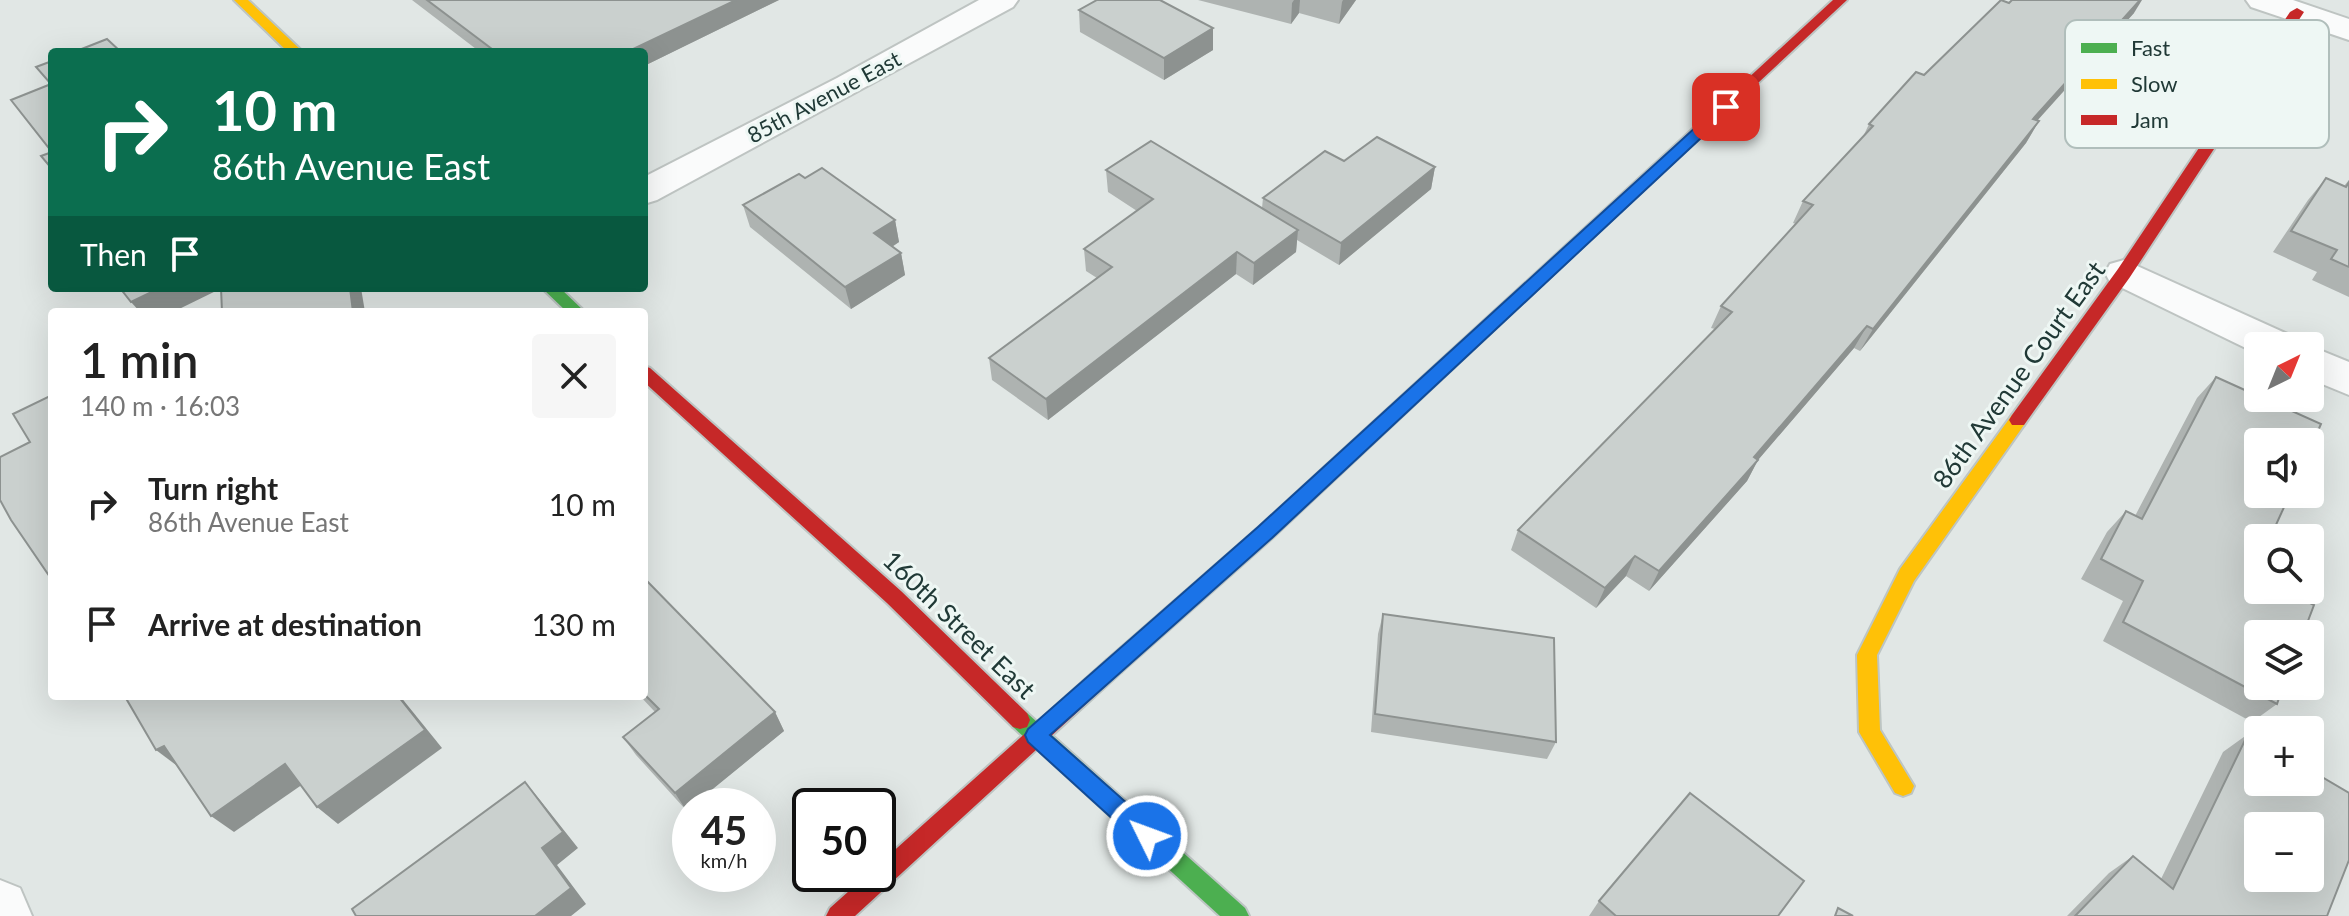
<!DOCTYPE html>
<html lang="en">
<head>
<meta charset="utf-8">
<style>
  :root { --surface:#fff; --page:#f6f6f6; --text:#222; --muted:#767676 }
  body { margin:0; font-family:Lato,sans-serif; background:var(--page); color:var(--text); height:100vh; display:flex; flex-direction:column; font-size:30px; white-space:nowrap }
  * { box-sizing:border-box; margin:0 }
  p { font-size:26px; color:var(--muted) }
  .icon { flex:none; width:44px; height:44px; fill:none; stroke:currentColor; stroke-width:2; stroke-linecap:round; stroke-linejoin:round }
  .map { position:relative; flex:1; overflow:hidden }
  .drawer { position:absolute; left:48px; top:308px; width:600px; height:392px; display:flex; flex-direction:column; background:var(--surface); border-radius:8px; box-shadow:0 8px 32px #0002 }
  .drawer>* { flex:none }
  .hud { position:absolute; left:48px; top:48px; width:600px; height:244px; border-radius:8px; box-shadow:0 8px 32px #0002; background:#0b6e4f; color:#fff; overflow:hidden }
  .needle { width:52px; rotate:43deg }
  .controls { position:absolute; left:2244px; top:332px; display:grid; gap:16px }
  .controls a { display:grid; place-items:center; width:80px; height:80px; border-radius:8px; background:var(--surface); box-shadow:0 8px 32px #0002; font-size:40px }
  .speed { position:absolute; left:672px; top:788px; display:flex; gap:16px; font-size:40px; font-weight:700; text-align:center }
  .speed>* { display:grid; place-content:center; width:104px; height:104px; border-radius:50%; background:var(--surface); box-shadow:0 8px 32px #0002; line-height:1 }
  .speed small { font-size:20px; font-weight:400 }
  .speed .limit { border:4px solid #111; border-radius:12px; background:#fff; color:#111 }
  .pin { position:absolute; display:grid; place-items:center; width:68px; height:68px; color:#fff; margin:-34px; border-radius:16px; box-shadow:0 4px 12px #0006 }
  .me { position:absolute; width:88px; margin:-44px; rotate:312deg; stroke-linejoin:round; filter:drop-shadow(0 0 6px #0008) }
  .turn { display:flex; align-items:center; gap:28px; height:168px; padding:0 32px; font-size:36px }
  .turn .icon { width:104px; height:104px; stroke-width:2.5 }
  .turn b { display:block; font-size:56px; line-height:68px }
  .then { display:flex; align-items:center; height:76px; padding:0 32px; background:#0003; gap:16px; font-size:30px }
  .round { display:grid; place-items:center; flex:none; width:84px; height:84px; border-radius:8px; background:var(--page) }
  .head { display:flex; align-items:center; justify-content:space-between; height:136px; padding:0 32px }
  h1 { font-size:48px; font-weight:600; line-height:60px }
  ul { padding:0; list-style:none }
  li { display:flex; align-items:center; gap:24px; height:120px; padding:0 32px }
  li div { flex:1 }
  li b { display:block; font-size:30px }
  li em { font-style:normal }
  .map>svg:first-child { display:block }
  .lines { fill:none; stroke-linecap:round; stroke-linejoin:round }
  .street-casing { stroke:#bec4c2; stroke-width:4 }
  .fast-casing { stroke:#bdc5c3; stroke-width:4 }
  .slow-casing { stroke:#bdc5c3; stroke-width:4 }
  .jam-casing { stroke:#bdc5c3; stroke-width:4 }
  .street { fill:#fafbfb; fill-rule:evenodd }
  .fast { fill:#4caf50; fill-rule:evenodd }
  .slow { fill:#ffc107; fill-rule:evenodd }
  .jam { fill:#c62828; fill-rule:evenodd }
  .wall { fill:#aeb3b1 }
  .shaded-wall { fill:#8d9290 }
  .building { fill:#cad0ce; stroke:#8d9290; stroke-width:2; fill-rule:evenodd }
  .route { fill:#1a73e8; stroke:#114b97; stroke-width:2 }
  .labels { text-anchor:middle; stroke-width:6; stroke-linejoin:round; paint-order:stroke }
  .far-street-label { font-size:22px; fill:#203936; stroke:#eef7f4 }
  .street-label { font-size:26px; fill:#203936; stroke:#eef7f4 }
  .key { fill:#eef7f4; stroke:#b0bebb; stroke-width:2 }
  .key-label { font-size:22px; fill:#203936 }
</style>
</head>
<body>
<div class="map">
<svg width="2349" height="916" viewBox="0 0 2349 916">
  <rect width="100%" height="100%" fill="#e1e7e5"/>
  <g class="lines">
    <defs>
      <g id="street">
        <path d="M979 0H1018L1013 7 657 200 644 204V177L837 78Z"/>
        <path d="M2246 0H2293L2349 19V40L2251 7Z"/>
        <path d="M2124 260 2292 336 2298 346H2258V354L2110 282 2105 273 2110 264Z"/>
        <path d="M2310 346 2349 362V395L2310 379Z"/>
        <path d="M0 880 20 888 32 916H0Z"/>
      </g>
      <g id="fast">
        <path d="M1624 195 1632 200 1629 203 1272 538 1121 672 1114 675 1107 672 1104 666 1107 660 1258 528 1619 197Z"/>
        <path d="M542 288H560L585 312H567Z"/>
        <path d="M1020 711 1027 713 1245 908 1249 916H1220L1013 727 1010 720 1013 713Z"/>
      </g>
      <g id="slow">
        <path d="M234 0H248L303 52H288Z"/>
        <path d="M2018 413 2024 415 2027 420 2024 425 1914 581 1877 655 1880 730 1914 786 1911 793 1903 796 1895 793 1859 732 1857 655 1900 569 2012 415Z"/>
      </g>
      <g id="jam">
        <path d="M1833 0H1847L1629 203H1619V197Z"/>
        <path d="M2297 8 2304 12 2130 277 2024 425H2012L2009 420 2012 415 2118 269 2290 12Z"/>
        <path d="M644 366 650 368 901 591 1027 713 1030 720 1027 727 1020 729 1013 727 887 603 644 382Z"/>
        <path d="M1114 657 1121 660 1124 666 1121 672 855 916H826L830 908 868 874H878V865L1107 660Z"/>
      </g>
    </defs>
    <!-- street casing -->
    <use href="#street" class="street-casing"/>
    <!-- fast casing -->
    <use href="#fast" class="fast-casing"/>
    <!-- slow casing -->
    <use href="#slow" class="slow-casing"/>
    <!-- jam casing -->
    <use href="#jam" class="jam-casing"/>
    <!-- street -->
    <use href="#street" class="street"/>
    <!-- fast -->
    <use href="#fast" class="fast"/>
    <!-- slow -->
    <use href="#slow" class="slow"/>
    <!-- jam -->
    <use href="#jam" class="jam"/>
  </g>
  <!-- wall -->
  <g class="wall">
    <path d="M412 0H779L644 66V52H480Z"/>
    <path d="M1198 0H1356L1339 24 1299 13 1291 24Z"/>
    <path d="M2009 3 2134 13 2037 120 2039 121 2026 143 1860 351 1854 348 1758 460 1747 481 1649 591 1626 576 1596 608 1511 550 1518 530 1715 329 1711 328 1721 306 1796 224 1793 223 1803 201 1862 139 1869 124 1924 75Z"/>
    <path d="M1079 10 1213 50 1164 80 1080 32Z"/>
    <path d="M1344 161 1435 167 1431 189 1339 265 1297 240 1296 252 1253 285 1236 274 1048 420 992 380 989 358 1097 278 1086 271 1084 249 1137 211 1108 192 1106 170 1262 208 1263 198Z"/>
    <path d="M805 178 895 220 899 242 892 247 901 253 905 275 851 309 750 227 743 205Z"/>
    <path d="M2326 178 2344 186 2349 180V297L2312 280 2317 272 2273 252 2308 200Z"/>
    <path d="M2216 377 2277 704 2252 722 2103 641 2123 601 2081 579 2107 532 2126 511 2135 516 2197 398Z"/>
    <path d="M644 578 775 712 784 731 686 810 636 755 623 737 655 712 640 696H644Z"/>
    <path d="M1383 614 1556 742 1547 759 1371 732 1378 634Z"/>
    <path d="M2248 734 2327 916H2067L2109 873 2133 856 2161 879 2223 752Z"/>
    <path d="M1599 901 1778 916H1589Z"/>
  </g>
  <!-- shaded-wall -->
  <g class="shaded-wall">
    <path d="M736 0H779L644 66V52H627Z"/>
    <path d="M1294 0H1300L1299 13 1291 24 1292 3Z"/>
    <path d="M1343 0H1356L1339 24 1342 2Z"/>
    <path d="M2140 0H2142L2134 13 2019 141 2033 119Z"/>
    <path d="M1213 28V50L1164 80V58Z"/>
    <path d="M2039 121 2026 143 1860 351 1873 329Z"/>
    <path d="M1435 167 1431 189 1339 265 1341 243Z"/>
    <path d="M895 220 899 242 879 255 874 233Z"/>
    <path d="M1298 230 1296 252 1253 285 1254 263Z"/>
    <path d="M1237 252 1236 274 1048 420 1046 399Z"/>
    <path d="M901 253 905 275 851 309 845 287Z"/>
    <path d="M160 288H222L173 312H140L131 302Z"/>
    <path d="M350 288H361L365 312H353Z"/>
    <path d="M1867 326 1854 348 1752 467 1758 460 1747 481 1649 591 1659 571 1754 457Z"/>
    <path d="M1635 556 1626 576 1596 608 1605 588Z"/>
    <path d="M398 696H400L442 748 338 824 317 807Z"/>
    <path d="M775 712 784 731 692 806H690L686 810 675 793Z"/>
    <path d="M164 746 180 768 156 750Z"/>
    <path d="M285 764 306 782 234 832 211 816Z"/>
    <path d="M525 782 540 800 578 848 557 865 586 904 571 916H535L542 848Z"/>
  </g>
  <!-- building -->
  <g class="building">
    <path d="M427 0H736L627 52H496Z"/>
    <path d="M1097 0H1160L1213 28 1164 58 1079 10Z"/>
    <path d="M2001 0 2009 3 2012 0H2140L2033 119 2039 121 1873 329 1867 326 1754 457 1758 460 1659 571 1635 556 1605 588 1518 530 1732 312 1721 306 1813 205 1803 201 1873 126 1869 124 1916 72 1924 75Z"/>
    <path d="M107 39 121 52H74Z"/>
    <path d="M52 61V152L11 100 51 84 36 67Z"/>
    <path d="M1377 137 1435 167 1341 243 1263 198 1325 151 1344 161Z"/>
    <path d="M1151 141 1298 230 1254 263 1237 252 1046 399 989 358 1112 267 1084 249 1153 199 1106 170Z"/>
    <path d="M52 152V169L41 156Z"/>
    <path d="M822 168 895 220 874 233 901 253 845 287 743 205 799 174 805 178Z"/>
    <path d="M2326 178 2346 187 2349 182V267L2331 259 2337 250 2291 231Z"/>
    <path d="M120 288H160L131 302Z"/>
    <path d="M221 288H350L353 312H222Z"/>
    <path d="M2216 377 2258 396V398H2263L2321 424 2310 449V442H2258V494H2290L2270 538H2258V566L2254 575 2258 577V590H2284L2314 605 2303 634H2258V686H2283L2277 704 2123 622 2143 581 2101 559 2126 511 2142 519Z"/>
    <path d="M52 395V580L11 520 0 500V457L30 442 13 414Z"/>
    <path d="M644 578 775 712 675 793 623 737 659 709 644 694Z"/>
    <path d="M1383 614 1554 638 1556 742 1375 714Z"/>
    <path d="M134 696H398L425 730 317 807 285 764 211 816 164 746 156 750 127 700Z"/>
    <path d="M2248 734 2258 740V782H2310V770L2349 793V860L2327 916H2075L2133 856 2173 889ZM2258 826H2310V878H2258Z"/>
    <path d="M525 782 563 832 542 848 571 888 535 916H356L352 909Z"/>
    <path d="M1690 793 1804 881 1778 916H1616L1599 901Z"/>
    <path d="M1838 908 1853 916H1835Z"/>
  </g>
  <!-- route -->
  <path class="route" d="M1726 102 1733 107 1731 110 1272 538 1050 735 1155 828 1159 836 1155 843 1147 847 1139 843 1028 742 1025 735 1028 729 1258 527 1721 104Z"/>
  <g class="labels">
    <!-- far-street labels -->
    <g class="far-street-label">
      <text transform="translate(824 97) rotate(-28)" y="8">85th Avenue East</text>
    </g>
    <!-- street labels -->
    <g class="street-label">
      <text transform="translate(2019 375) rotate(-54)" y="9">86th Avenue Court East</text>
      <text transform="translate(959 625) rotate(44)" y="9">160th Street East</text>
    </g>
  </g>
  <!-- legend -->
  <rect x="2065" y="20" width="264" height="128" rx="12" class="key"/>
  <rect x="2081" y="43" width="36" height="10" fill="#4caf50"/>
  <rect x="2081" y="79" width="36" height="10" fill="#ffc107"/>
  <rect x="2081" y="115" width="36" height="10" fill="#c62828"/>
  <g class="key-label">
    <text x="2131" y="56">Fast</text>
    <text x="2131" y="92">Slow</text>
    <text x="2131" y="128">Jam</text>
  </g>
</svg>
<div class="controls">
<a><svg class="needle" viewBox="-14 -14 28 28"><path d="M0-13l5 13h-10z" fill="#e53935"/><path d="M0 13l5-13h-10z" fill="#767676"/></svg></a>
<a><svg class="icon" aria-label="sound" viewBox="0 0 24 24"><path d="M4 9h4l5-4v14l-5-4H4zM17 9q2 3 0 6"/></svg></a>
<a><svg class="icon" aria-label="search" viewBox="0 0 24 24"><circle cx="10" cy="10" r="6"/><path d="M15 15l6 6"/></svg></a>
<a><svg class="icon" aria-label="layers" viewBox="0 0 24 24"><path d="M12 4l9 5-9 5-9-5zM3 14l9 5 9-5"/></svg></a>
<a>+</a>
<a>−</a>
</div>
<div class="speed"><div>45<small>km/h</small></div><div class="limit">50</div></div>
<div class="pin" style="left:1726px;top:107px;background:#d93025"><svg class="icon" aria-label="arrive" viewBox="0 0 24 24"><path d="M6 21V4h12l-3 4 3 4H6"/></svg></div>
<svg class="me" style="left:1147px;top:836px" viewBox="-20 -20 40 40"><circle r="17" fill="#1a73e8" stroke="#fff" stroke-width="3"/><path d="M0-11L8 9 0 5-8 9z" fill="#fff"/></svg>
<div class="hud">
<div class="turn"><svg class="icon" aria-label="right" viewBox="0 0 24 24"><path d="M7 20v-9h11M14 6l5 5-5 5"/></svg><div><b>10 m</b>86th Avenue East</div></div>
<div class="then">Then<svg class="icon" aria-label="arrive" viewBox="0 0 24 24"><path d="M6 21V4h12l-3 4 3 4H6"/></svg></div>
</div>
<section class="drawer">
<div class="head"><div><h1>1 min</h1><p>140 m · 16:03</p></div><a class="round"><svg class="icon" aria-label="close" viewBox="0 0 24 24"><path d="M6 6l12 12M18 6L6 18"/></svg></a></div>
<ul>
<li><svg class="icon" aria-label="right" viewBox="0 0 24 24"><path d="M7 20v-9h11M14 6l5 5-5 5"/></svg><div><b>Turn right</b><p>86th Avenue East</p></div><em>10 m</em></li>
<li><svg class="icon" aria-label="arrive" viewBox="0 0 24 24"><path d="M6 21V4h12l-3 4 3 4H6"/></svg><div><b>Arrive at destination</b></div><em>130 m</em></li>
</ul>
</section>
</div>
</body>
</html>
